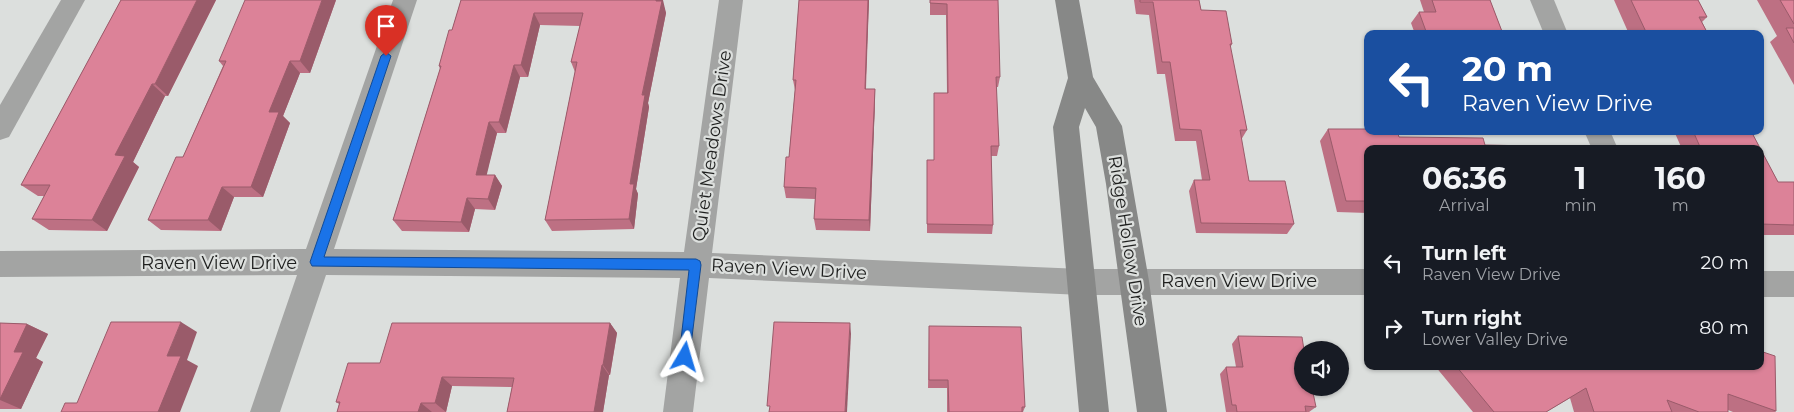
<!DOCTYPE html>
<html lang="en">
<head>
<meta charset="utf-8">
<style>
  :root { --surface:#171b24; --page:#242831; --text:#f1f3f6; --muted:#9ea1a6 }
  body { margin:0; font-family:Montserrat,sans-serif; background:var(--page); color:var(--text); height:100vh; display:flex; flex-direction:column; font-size:19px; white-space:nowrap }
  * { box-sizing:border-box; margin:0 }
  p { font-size:16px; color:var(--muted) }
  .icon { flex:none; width:28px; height:28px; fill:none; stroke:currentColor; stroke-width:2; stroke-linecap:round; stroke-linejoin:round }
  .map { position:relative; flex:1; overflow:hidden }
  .panel { position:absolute; left:1364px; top:145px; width:400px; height:225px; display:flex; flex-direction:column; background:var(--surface); border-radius:10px; box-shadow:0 1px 4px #0004 }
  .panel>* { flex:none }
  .guide { position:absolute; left:1364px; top:30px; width:400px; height:105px; border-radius:10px; box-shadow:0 1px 4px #0004; background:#1a4fa0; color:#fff; overflow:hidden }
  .buttons { position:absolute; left:1294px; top:341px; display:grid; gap:10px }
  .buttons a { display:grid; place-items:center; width:55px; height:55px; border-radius:50%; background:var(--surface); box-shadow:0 1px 4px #0004; font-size:25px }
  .pin { position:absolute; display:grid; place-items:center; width:42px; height:42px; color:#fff; margin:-51px -21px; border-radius:50% 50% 50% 0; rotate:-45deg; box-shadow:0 0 5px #0007 }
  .pin .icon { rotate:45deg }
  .me { position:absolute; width:55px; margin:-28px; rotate:7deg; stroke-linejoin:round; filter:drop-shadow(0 0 4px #0008) }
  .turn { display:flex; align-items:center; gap:18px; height:105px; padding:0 15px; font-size:22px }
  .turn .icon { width:65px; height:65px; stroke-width:2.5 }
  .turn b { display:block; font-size:35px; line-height:42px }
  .eta { display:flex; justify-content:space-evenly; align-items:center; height:85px; text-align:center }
  .eta b { font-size:30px; font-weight:700; line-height:35px }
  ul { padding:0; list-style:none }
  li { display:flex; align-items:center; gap:15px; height:65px; padding:0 15px }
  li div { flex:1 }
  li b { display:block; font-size:19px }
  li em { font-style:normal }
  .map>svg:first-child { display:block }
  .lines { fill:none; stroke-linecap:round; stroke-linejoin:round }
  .street { fill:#a3a4a3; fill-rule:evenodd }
  .secondary { fill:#878887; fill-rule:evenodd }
  .wall { fill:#bd7083 }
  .shaded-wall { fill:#9a5b6a }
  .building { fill:#dc8298; stroke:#9a5b6a }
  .route { fill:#1a73e8; stroke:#114b97 }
  .labels { text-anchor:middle; stroke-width:4.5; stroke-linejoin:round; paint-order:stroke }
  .street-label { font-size:18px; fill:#1e1f1e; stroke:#dcdfdd }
</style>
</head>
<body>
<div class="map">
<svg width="1794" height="412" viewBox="0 0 1794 412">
  <rect width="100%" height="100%" fill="#dcdfdd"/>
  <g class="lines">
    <!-- street -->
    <g class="street">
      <path d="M61 0H85L9 137 0 140V105Z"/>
      <path d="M393 0H417L334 249 684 252 719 0H743L712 253 1082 269H1368V295H1082L709 278 693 412H663L680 278 326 275 280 412H250L297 275 0 277V251L306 249Z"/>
      <path d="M1530 0H1554L1568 34H1544Z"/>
      <path d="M1584 131H1610L1618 149H1592Z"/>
      <rect x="1760" y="271" width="34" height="26"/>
    </g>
    <!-- secondary -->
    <path class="secondary" d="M1055 0H1079L1093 77 1122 126 1149 281 1167 412H1137L1106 184 1096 127 1085 108 1079 127 1109 412H1079L1053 127 1068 78Z"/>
  </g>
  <!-- wall -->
  <g class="wall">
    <path d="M121 0H216L168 96H165L133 162 139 167 107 231 49 230 32 219 44 196H38L21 185Z"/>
    <path d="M336 0 310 73H300L283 116 290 123 263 197H234L221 231 161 230 148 220 183 157 223 66 219 61Z"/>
    <path d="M461 0 662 1 666 13 648 103 649 107 636 189 638 194 634 229 552 231 545 220 575 72 571 62 580 26 540 25 528 77H520L506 133H497L486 175H495L502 186 495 210 475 209 469 232 402 231 393 220 440 69 439 66 452 30Z"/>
    <path d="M799 0H869L866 89H875V101L870 231 816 230 814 219 815 199 786 198 784 187 789 157 795 90 793 80Z"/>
    <path d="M930 0H998L1000 77 998 87H996L999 146 997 156H991L993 225 992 234 927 233V160H934V93H947L946 15H930Z"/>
    <path d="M1134 0H1199L1201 10 1232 44 1230 48 1247 130 1241 140 1249 181 1294 224 1287 234 1196 233 1189 191 1194 180H1202L1196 141H1175L1165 74H1157L1149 15 1136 14Z"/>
    <path d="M1420 0H1490L1503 34H1415L1411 23 1419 12H1424Z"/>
    <path d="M1614 0H1698L1707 17 1702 22 1708 34H1629Z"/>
    <path d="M1757 0H1794V85L1770 42 1777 36Z"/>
    <path d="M1328 129 1399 137 1485 145 1368 149V213L1337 212 1320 141Z"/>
    <path d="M1674 131H1751L1778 182H1794V235H1760V149H1682Z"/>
    <path d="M0 323 27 324 48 334 36 358 43 362 21 409H0Z"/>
    <path d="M610 323 617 333 610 375H609L603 412H507L512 387 452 386 446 412H337L339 404 336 402Z"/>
    <path d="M929 326 1025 407 1023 412H947V388H928Z"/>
    <path d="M1238 336 1316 407 1309 412H1226L1220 374 1226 367H1236L1232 344Z"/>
    <path d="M1435 366H1760L1776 411 1775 412H1733L1728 410V412H1574L1570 398 1546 412H1473Z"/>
  </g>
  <!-- shaded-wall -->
  <g class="shaded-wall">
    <path d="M197 0H216L168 96 155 84Z"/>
    <path d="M322 0H336L310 73 300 61Z"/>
    <path d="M656 0H663L666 13 648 103 649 107 636 189 638 194 634 229 629 219 630 184Z"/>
    <path d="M868 0H869L865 101V89Z"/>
    <path d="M534 13 540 25 528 77 521 65Z"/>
    <path d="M290 61 300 73 283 116 290 123 263 197 251 187 269 112Z"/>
    <path d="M514 65 520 77 506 133 499 122Z"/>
    <path d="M152 84 165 96 133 162 139 167 107 231 92 220 115 155Z"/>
    <path d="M875 89V101L870 231 869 220Z"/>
    <path d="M489 122 497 133 484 186 476 175Z"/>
    <path d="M495 175 502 186 495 210 488 199Z"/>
    <path d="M222 187 234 197 221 231 208 220Z"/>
    <path d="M467 198 475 209 469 232 461 222Z"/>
    <path d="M181 322 197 332 187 360 198 366 180 412H158L167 356Z"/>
    <path d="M610 323 617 333 610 375 603 365Z"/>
    <path d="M850 323 851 334 847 412H845Z"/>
    <path d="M27 324 48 334 36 358 43 362 21 409 0 400V399L14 352Z"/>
    <path d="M602 365 609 375 603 412H594Z"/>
    <path d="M442 377 452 386 446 412 435 403Z"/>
    <path d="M421 403 432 412H418Z"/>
  </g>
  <!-- building -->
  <g class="building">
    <path d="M121 0H197L155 84H152L115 155 125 156 92 220 32 219 50 185H21Z"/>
    <path d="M245 0H322L300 61H290L269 112H279L251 187H222L208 220H148L176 157H183L226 61H219Z"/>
    <path d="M461 0H656V1H662L642 95H645L630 184H634L629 219 545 220 577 62H571L583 13H534L521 65H514L499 122H489L476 175H495L488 199 467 198 461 222 393 220 441 66H439L449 30H452Z"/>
    <path d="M799 0H868L865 89H875L869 220 814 219 816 188 784 187 786 157H789L796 80H793Z"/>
    <path d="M930 0H998L1000 77H996L999 146H991L993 225 927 224V160H934V93H948L947 4 930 3Z"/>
    <path d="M1140 0H1199L1201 10 1226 11 1232 44H1230L1247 130H1240L1249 181H1285L1294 224 1201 223 1194 180H1210L1201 130 1180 129 1170 62H1162L1153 2H1140Z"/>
    <path d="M1432 0H1490L1503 34H1427L1419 12H1436Z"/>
    <path d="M1631 0H1698L1707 17H1699L1708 34H1647Z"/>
    <path d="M1780 0H1794V24Z"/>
    <path d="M1786 28H1794V43Z"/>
    <path d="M1328 129H1368V131H1397L1399 137 1483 138 1485 145 1577 147 1578 149H1368V201H1346Z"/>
    <path d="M1693 131H1751L1778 182H1794V225L1760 224V149H1701Z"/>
    <path d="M111 322H181L167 356H181L158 412H61L65 403H77Z"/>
    <path d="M774 322 850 323 845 412H769L770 406H767Z"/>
    <path d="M0 323 27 324 14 352H23L0 399Z"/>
    <path d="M392 323H610L603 365H602L594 412H507L514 378 442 377 435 403H421L418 412H337L340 402H336L348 363H380Z"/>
    <path d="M929 326 1021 327 1025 407H1022V412H949L948 380H929Z"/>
    <path d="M1238 336 1302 337 1304 350H1302V388H1312L1316 407 1305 406 1306 412H1237L1236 405H1232L1226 367H1243Z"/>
    <path d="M1760 351 1775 356 1776 411 1728 394V412H1699L1667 400 1672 412H1594L1586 388 1546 412H1494L1456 366H1760Z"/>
  </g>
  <!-- route -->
  <path class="route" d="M386 52 391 56 324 257 696 259 700 261 701 265 689 361 685 363 680 361 679 357 689 270 312 266 310 262 381 56Z"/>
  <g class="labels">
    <!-- street labels -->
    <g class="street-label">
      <text transform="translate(712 146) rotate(-82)" y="6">Quiet Meadows Drive</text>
      <text transform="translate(1128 241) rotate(81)" y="6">Ridge Hollow Drive</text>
      <text x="219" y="269">Raven View Drive</text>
      <text transform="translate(789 269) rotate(3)" y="6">Raven View Drive</text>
      <text x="1239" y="287">Raven View Drive</text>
    </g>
  </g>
</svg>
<div class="buttons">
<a><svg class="icon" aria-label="sound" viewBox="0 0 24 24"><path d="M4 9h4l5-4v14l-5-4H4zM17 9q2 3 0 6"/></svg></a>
</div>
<div class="pin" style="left:386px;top:56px;background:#d93025"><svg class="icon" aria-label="arrive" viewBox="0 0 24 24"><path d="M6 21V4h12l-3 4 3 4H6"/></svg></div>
<svg class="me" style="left:685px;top:357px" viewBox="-20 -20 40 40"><path d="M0-17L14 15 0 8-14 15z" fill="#1a73e8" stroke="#fff" stroke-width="4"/></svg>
<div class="guide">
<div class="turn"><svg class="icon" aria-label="left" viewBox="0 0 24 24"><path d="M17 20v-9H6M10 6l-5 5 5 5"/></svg><div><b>20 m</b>Raven View Drive</div></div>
</div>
<section class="panel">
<div class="eta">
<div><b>06:36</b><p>Arrival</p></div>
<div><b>1</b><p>min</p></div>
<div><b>160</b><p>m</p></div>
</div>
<ul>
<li><svg class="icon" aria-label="left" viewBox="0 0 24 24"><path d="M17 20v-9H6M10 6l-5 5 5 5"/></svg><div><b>Turn left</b><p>Raven View Drive</p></div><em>20 m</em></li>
<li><svg class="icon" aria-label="right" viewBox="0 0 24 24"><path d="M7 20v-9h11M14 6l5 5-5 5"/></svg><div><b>Turn right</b><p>Lower Valley Drive</p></div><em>80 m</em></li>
</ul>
</section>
</div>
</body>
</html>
